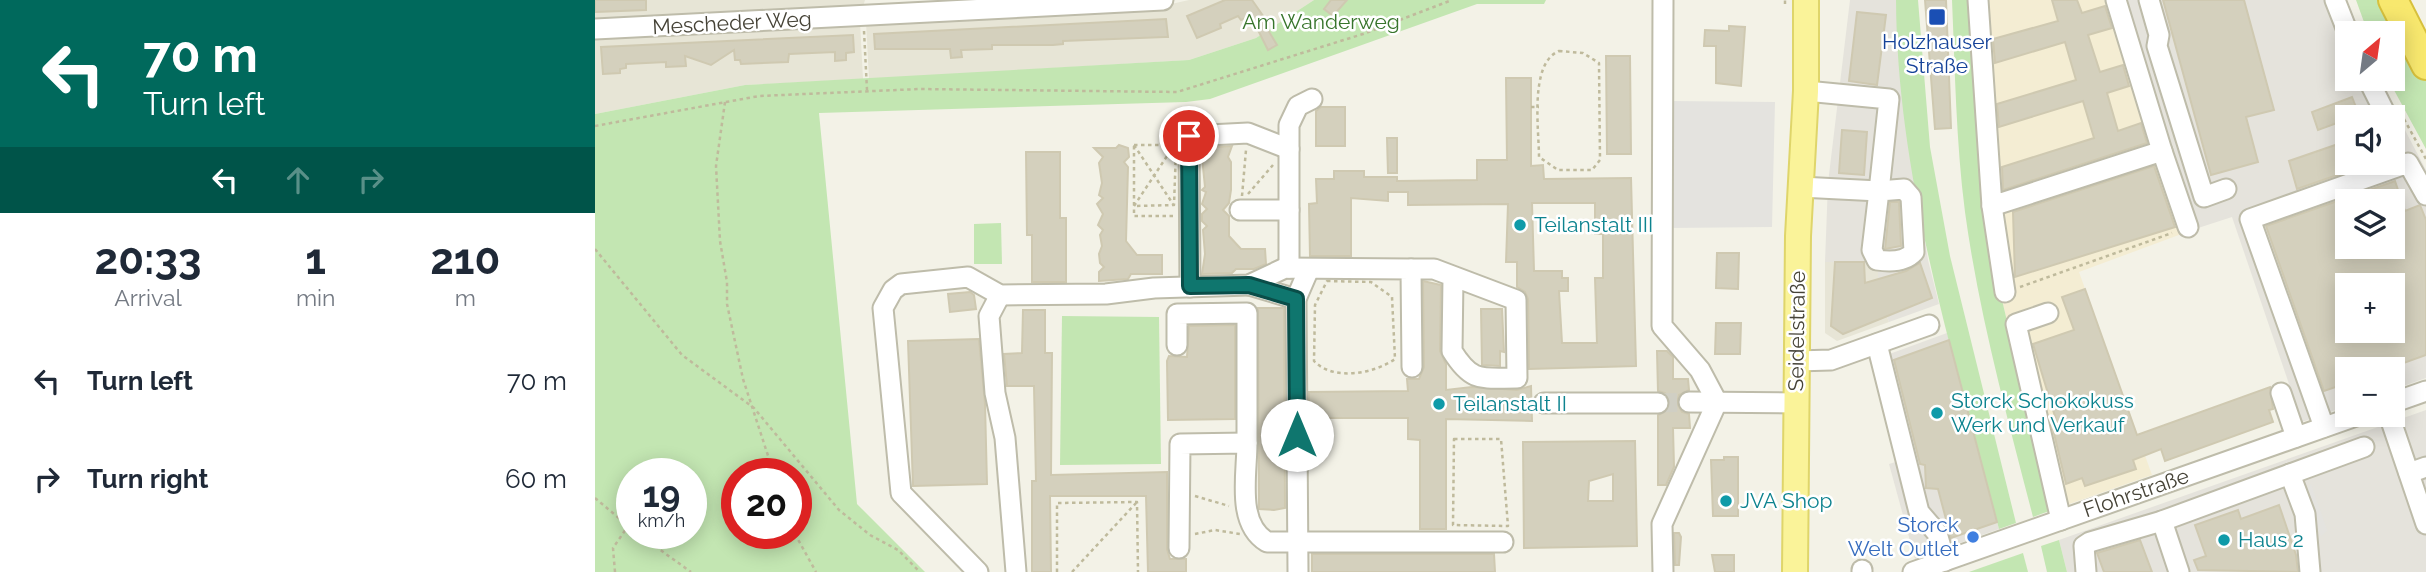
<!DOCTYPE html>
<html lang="en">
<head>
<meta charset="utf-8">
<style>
  :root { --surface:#fff; --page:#f6f6f7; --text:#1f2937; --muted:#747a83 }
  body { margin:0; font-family:Raleway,sans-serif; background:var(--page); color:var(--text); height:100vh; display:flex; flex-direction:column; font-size:26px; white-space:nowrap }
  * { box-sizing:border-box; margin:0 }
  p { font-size:23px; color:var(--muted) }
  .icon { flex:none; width:38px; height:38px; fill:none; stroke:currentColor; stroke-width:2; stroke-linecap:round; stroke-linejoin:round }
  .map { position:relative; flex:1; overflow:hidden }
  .sheet { display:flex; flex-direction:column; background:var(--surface); width:595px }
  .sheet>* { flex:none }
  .guide { background:#00695c; color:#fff; overflow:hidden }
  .needle { width:46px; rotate:29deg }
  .controls { position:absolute; left:1740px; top:21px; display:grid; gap:14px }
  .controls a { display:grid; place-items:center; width:70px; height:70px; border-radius:0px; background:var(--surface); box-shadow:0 4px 18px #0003; font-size:35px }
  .speed { position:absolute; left:21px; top:458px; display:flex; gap:14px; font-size:35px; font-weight:700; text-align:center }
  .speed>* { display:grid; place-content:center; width:91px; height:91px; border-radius:50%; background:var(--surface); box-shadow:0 4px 18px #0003; line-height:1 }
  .speed small { font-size:18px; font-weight:400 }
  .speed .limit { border:10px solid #d22; background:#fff; color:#111 }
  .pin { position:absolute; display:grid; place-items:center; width:60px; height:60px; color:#fff; margin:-30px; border:4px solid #fff; border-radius:50%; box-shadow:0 2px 7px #0007 }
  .me { position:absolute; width:77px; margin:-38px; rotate:0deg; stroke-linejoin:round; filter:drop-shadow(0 0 5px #0008) }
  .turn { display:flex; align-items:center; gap:24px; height:147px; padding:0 28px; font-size:32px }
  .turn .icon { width:91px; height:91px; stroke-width:2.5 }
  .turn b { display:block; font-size:49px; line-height:60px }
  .lanes { display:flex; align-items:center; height:66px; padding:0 28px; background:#0003; justify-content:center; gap:35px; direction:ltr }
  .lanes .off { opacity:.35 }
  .eta { display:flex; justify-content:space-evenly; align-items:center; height:119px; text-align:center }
  .eta b { font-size:42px; font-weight:700; line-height:49px }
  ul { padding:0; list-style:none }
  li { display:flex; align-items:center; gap:21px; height:98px; padding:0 28px }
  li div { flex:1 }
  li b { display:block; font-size:26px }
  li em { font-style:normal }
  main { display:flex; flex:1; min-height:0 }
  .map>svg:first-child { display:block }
  .residential { fill:#e7e5d6 }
  .commercial { fill:#f4edd3 }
  .industrial { fill:#e5e3dc; fill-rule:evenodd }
  .green { fill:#c3e6b2; fill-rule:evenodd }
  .parking { fill:#e4e3df }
  .building { fill:#d4d0bd; stroke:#cfc9b1; stroke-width:2; fill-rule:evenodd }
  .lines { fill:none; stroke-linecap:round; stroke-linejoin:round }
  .minor-tunnel { stroke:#d0cfc4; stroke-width:19; stroke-dasharray:19 10; stroke-linecap:butt }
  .minor-casing { stroke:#bebcaa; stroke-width:23 }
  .major-casing { stroke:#dfd56a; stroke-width:28 }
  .highway-casing { stroke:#d7c03d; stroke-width:32 }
  .path { stroke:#bfba9c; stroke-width:2.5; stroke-dasharray:3.5 3.5; stroke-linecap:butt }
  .minor { stroke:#fff; stroke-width:19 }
  .major { stroke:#faf399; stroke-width:24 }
  .highway { stroke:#f8e86e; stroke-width:28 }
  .route-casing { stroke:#0a4d48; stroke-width:18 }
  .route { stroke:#0f766e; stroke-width:12 }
  .transit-dot { fill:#1a4fb4; stroke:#fff; stroke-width:2.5 }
  .culture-dot { fill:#0f9aa8; stroke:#fff; stroke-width:2.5 }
  .shop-dot { fill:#3f7fe0; stroke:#fff; stroke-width:2.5 }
  .labels { text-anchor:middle; stroke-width:5; stroke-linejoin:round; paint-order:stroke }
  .park-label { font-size:21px; fill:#38752c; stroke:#fff }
  .street-label { font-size:21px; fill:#464337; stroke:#fff }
  .transit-label { font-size:21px; fill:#164399; stroke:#fff }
  .culture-label { font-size:21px; fill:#0d838f; stroke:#fff; text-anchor:start }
  .shop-label { font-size:21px; fill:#366cbe; stroke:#fff; text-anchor:end }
</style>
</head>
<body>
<main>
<section class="sheet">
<div class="guide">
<div class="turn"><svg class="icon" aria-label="left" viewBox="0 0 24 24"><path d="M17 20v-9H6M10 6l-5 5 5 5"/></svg><div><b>70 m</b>Turn left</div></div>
<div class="lanes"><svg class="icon" aria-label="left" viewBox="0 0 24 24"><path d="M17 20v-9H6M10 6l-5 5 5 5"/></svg><svg class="icon off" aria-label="ahead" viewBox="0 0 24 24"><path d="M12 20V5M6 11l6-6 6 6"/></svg><svg class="icon off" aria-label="right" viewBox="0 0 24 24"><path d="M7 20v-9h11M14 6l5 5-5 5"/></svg></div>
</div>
<div class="eta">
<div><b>20:33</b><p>Arrival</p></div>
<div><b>1</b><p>min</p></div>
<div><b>210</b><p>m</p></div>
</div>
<ul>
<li><svg class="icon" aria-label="left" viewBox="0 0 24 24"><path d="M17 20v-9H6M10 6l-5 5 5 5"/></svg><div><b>Turn left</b></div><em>70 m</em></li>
<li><svg class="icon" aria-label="right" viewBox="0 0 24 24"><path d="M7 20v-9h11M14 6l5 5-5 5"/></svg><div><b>Turn right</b></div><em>60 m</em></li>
</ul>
</section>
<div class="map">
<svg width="1831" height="572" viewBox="0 0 1831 572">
  <rect width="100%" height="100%" fill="#f3f2e7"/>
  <!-- residential -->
  <g class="residential">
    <path d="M0 0H270L267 10 0 24Z"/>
    <path d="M594 0H719L661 38 594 60 274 79 271 22 406 15 407 19 455 16V12L572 5Z"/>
    <path d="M265 22 268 79 150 85 0 114V36Z"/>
    <path d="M1230 262H1283V291L1294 322 1242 341 1230 333Z"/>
  </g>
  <!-- commercial -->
  <path class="commercial" d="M1377 0H1527L1600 229 1484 272 1557 475 1457 510 1407 300Z"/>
  <!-- industrial -->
  <g class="industrial">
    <path d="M1255 0H1301L1312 128 1333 260 1344 304 1294 322 1283 291V263L1230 262 1233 183Z"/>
    <path d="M1527 0H1748L1752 79H1783L1831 170V378L1797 390V369H1752V406L1707 422 1637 217 1600 229ZM1752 117H1797V163H1752ZM1752 201H1797V247H1752ZM1752 285H1797V331H1752Z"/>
    <path d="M1352 333 1404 529 1320 559 1294 464 1304 461 1278 360Z"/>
    <path d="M1831 410V572H1472L1464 540Z"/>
  </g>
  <!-- green -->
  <g class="green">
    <path d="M719 0H951L949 4H882L615 99 591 102 224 113 262 504 330 572H0V114L150 85 594 60 661 38ZM37 474H96V534H37ZM142 474H201V534H142Z"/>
    <path d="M1301 0H1323L1335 147 1355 256 1421 523 1404 529C1359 357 1302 180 1301 0Z"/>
    <path d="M1357 0H1377L1407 300 1457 510 1438 517C1412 416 1384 315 1370 212 1361 141 1360 71 1357 0Z"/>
    <path d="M1761 0H1790L1831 80V149L1793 79H1797V33H1773Z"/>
    <path d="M406 223 407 264H379V224Z"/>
    <path d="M467 316 564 317 566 464 465 465Z"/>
    <path d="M1464 540 1472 572H1452L1446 546Z"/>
    <path d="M1428 553 1433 572H1374Z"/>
  </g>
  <!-- parking -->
  <g class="parking">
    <path d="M1075 101 1180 102 1177 227 1074 228Z"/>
    <path d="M1716 484 1732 530 1726 537 1710 491Z"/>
  </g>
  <!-- building -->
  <g class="building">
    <path d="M0 0H51V10L0 12Z"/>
    <path d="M630 0H657L673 23 670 25 682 45 673 50 656 16 646 20 643 16 625 24 626 28 602 38 592 16Z"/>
    <path d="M736 0H752L738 16 729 9Z"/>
    <path d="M1330 0H1351L1356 128 1340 129Z"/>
    <path d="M1457 0H1482L1487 13 1510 6 1517 28 1493 35 1505 72 1528 65 1534 86 1512 93 1523 131 1546 123 1552 143 1408 190 1407 167 1499 138 1488 101 1404 127 1402 104 1481 80 1470 42 1400 63 1398 39 1463 21Z"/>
    <path d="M1568 0H1649L1679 110 1651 117 1663 162 1616 175Z"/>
    <path d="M1262 12 1291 15 1282 85 1254 81Z"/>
    <path d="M571 19 573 37H570L468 41V44L458 45H397V49L366 50 367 57 356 58 355 49H280L279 34Z"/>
    <path d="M1134 26 1150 27 1146 86 1121 83V46H1109L1110 30 1134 31Z"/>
    <path d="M258 35 259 52 251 53V60L240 61V52L194 54 193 62 146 64 145 60H140L139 50 116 65 90 56 91 66 71 67V62L31 64V68L25 69V73L8 74 6 47Z"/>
    <path d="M1011 56H1035L1036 154H1012Z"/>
    <path d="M911 78H936V166L948 165 949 179 1036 178 1041 366 934 369 933 299 930 292 922 287V262H911L913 204 813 205V192H793V201L756 198V256H715L714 204 722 203 721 179H739V171H769V177H802V181L882 180V160H912ZM937 203H1000V234H1008V278H1000L1002 343H967L964 291H973V278H967V271H939Z"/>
    <path d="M1757 97 1764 115 1723 130 1717 112Z"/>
    <path d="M726 107H750V146H721V111Z"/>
    <path d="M1247 130 1272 132 1269 175 1244 173Z"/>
    <path d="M792 138H802V173H793Z"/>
    <path d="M1752 141V163H1777L1702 189 1694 161Z"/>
    <path d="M524 145 533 148 534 157 529 162 533 167 531 241 542 255H567V274H536L533 279 504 281V272L509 267 505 263 504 254 507 246 505 235 508 230 503 225 508 214 502 204 508 198 504 195 507 183 504 163 508 157 499 148H521Z"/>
    <path d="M637 146 633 157 636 162V190L634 203 628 210 634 216V236L646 249H670L671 264 659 269H641L637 273 607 274 610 254 608 230 612 226 607 221V214L612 209 607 204 611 192 607 190 610 187 607 157 612 151 607 148Z"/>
    <path d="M431 152H465V218H471V282H437V235H432Z"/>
    <path d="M1559 166 1580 227 1420 277 1418 212Z"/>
    <path d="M1800 181 1810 211 1825 205 1831 220V355L1792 369H1752V383L1729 391 1671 226ZM1752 201H1797V247H1752ZM1752 285H1797V331H1752Z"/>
    <path d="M1295 202H1304L1306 246 1290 249Z"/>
    <path d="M1122 253H1144L1143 289 1121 288Z"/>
    <path d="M1240 262H1269L1270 283 1311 271 1325 263 1337 298 1248 334 1236 326Z"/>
    <path d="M828 281 846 285 845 351 851 364V390L877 387 922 390 936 386 937 421 851 419V529H825V440L813 439V418H714V392L813 391 812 379H824L829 367Z"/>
    <path d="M1490 289 1542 435 1675 387 1678 409 1674 410 1678 422 1570 461 1566 449 1538 460 1541 469 1490 486 1487 478 1471 484 1457 425 1462 423 1438 344 1479 330 1467 297Z"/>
    <path d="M375 292 379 295 381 309 355 312 353 294Z"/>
    <path d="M663 308H689L690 508 679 510 664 509Z"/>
    <path d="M886 309H907L909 352 905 351V366L887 365Z"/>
    <path d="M428 310H450V353H457L456 475 572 472V549L575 559H591V572H553L551 496H455L456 572H437V481H441L439 386H412L409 354 427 353Z"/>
    <path d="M1121 323H1146L1145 354H1120Z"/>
    <path d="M640 325V419L573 420 572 361 574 356 592 357 594 326Z"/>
    <path d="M384 339 390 404 392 484 318 486 313 341Z"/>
    <path d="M1354 340 1402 522 1356 538 1343 489 1331 488 1330 465 1325 464 1299 360Z"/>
    <path d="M1062 351H1072L1078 357V379H1093L1094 390 1084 395 1082 403 1087 412 1094 414 1095 428H1078L1079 467 1071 485H1063V415L1073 410 1075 402 1070 393 1063 391Z"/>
    <path d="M1040 441 1042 546 929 548 928 442ZM1018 474V501H993L994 481Z"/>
    <path d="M1129 457H1143V516H1118L1116 460H1129Z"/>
    <path d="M1684 505 1701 555 1703 572 1603 570 1599 560 1611 556 1600 525 1643 510 1646 519Z"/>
    <path d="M1079 533H1084L1086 537 1084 565H1080Z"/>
    <path d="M1545 540 1557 572H1509L1502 553Z"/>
    <path d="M717 554H899L900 572H717Z"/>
    <path d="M1117 555H1139V572H1120Z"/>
  </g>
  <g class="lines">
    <!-- minor-tunnel -->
    <path class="minor-tunnel" d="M1063 403 1094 402"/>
    <defs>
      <g id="minor">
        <path d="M1068 0 1067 326 1105 370 1122 402 1067 524 1068 572"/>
        <path d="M1383 0 1397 206 1567 151 1521 0"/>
        <path d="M1554 0 1564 35 1562 46 1609 197 1631 189"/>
        <path d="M1740 0 1753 33"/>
        <path d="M0 29 568 0"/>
        <path d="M1773 79 1792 117"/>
        <path d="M1567 151 1593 227"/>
        <path d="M1205 187 1284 191 1294 99 1211 91"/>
        <path d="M1309 189 1316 197 1319 252C1310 262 1295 262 1282 260L1277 250 1284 191Z"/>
        <path d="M1397 206 1410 292"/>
        <path d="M645 210H694"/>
        <path d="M694 268V125L703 106 717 99"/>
        <path d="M816 269H839L921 300 922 378C886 378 877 383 857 351L858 278"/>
        <path d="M654 285 701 299"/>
        <path d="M595 287 594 136 653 133 694 149"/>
        <path d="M405 295 394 316 400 393 410 438 421 572"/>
        <path d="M1453 313 1421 324 1466 520"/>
        <path d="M1282 344 1324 512 1342 533 1350 561"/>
        <path d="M582 345V314L652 313V443"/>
        <path d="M1202 361 1236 360 1334 325"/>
        <path d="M1686 393 1701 437"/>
        <path d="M1094 402 1201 403"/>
        <path d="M949 403H1063"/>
        <path d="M1797 403 1831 391"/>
        <path d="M1794 415 1831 524"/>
        <path d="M1729 427 1655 219 1813 163 1831 195"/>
        <path d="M1814 473 1831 467"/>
        <path d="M1695 474 1710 514 1715 572"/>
        <path d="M1567 521 1584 572"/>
        <path d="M584 548 585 444 652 443C652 475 641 523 672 542H908"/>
        <path d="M1267 570V572"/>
        <path d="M383 572 306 493 288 308 298 290 306 284 373 277 405 295 511 294 559 288 654 285 690 268 816 269 817 367"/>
        <path d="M703 572 701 299 714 269"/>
        <path d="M1318 572 1764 415"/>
        <path d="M1491 572 1489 546 1495 542 1567 521 1769 447"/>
      </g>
      <path id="major" d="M1200 572 1203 236 1211 91V0"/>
      <path id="highway" d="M1798 0 1831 65"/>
    </defs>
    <!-- minor casing -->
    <use href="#minor" class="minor-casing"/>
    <!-- major casing -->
    <use href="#major" class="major-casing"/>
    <!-- highway casing -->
    <use href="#highway" class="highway-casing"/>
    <!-- path -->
    <g class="path">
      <path d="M1190 4V0"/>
      <path d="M269 31 272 90"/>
      <path d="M964 51 988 53 1004 63 1005 160 997 170H963L944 157C944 130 934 63 964 51Z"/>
      <path d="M130 102 121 166 125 241 132 282V304L148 379 179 474"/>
      <path d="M936 107H944"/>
      <path d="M1809 119 1831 159"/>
      <path d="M0 126 164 96 325 89 582 92 768 34 857 0"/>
      <path d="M539 145H577L581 150 579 205 539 206Z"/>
      <path d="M539 145 578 204"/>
      <path d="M653 194 678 165"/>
      <path d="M647 196 651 150"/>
      <path d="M578 216H539V206L578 147"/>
      <path d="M0 249 87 355 159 408 244 510 275 535 303 550 325 572"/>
      <path d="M732 281 776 282 797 297 800 359C780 373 739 382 719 361L720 305Z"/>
      <path d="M1425 287 1577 233"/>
      <path d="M859 439H906L913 526 858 525Z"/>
      <path d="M600 496 634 506"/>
      <path d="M0 498 37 529"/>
      <path d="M43 534 96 572"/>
      <path d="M200 534 221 572"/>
      <path d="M600 534 620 530 645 534"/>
      <path d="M20 572 18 548 33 526"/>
      <path d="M462 572V503L542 502 543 572"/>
      <path d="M477 572 542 502"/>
    </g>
    <!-- minor -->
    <use href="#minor" class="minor"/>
    <!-- major -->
    <use href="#major" class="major"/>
    <!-- highway -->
    <use href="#highway" class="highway"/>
  </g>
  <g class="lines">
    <defs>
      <path id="route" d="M594 136 595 286 654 285 701 299 702 435"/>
    </defs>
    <!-- route casing -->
    <use href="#route" class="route-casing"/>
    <!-- route -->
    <use href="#route" class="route"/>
  </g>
  <!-- markers -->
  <rect class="transit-dot" x="1333" y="8" width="18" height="18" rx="3.5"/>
  <g class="culture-dot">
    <circle cx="925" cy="225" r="7"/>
    <circle cx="844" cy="404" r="7"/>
    <circle cx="1342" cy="413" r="7"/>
    <circle cx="1131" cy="501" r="7"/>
    <circle cx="1629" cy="540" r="7"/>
  </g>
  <circle class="shop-dot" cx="1378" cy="537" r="7"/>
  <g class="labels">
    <!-- park labels -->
    <g class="park-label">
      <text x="726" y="29">Am Wanderweg</text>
    </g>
    <!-- street labels -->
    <g class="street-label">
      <text transform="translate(137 23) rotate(-3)" y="7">Mescheder Weg</text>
      <text transform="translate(1202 331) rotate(-89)" y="7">Seidelstraße</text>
      <text transform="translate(1541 493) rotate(-19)" y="7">Flohrstraße</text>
    </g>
    <!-- transit labels -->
    <g class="transit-label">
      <text x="1342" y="49">Holzhauser<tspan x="1342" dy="24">Straße</tspan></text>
    </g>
    <!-- culture labels -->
    <g class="culture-label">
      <text x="939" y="232">Teilanstalt III</text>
      <text x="1356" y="408">Storck Schokokuss<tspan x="1356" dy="24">Werk und Verkauf</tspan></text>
      <text x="858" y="411">Teilanstalt II</text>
      <text x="1145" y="508">JVA Shop</text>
      <text x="1643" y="547">Haus 2</text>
    </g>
    <!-- shop labels -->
    <g class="shop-label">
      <text x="1364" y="532">Storck<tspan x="1364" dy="24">Welt Outlet</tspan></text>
    </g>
  </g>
</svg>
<div class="controls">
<a><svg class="needle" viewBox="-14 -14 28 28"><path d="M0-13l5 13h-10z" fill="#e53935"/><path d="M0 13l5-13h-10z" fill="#747a83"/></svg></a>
<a><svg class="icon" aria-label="sound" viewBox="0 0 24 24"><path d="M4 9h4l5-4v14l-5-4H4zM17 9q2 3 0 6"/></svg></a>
<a><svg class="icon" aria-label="layers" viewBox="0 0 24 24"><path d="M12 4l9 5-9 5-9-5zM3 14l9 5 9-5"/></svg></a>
<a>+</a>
<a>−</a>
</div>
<div class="speed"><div>19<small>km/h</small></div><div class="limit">20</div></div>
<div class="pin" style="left:594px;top:136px;background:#d93025"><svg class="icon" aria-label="arrive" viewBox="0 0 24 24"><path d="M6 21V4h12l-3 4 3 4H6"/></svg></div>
<svg class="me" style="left:702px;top:435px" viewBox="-20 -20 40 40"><circle r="19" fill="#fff"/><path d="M0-13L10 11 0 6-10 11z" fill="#0f766e"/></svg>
</div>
</main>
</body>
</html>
